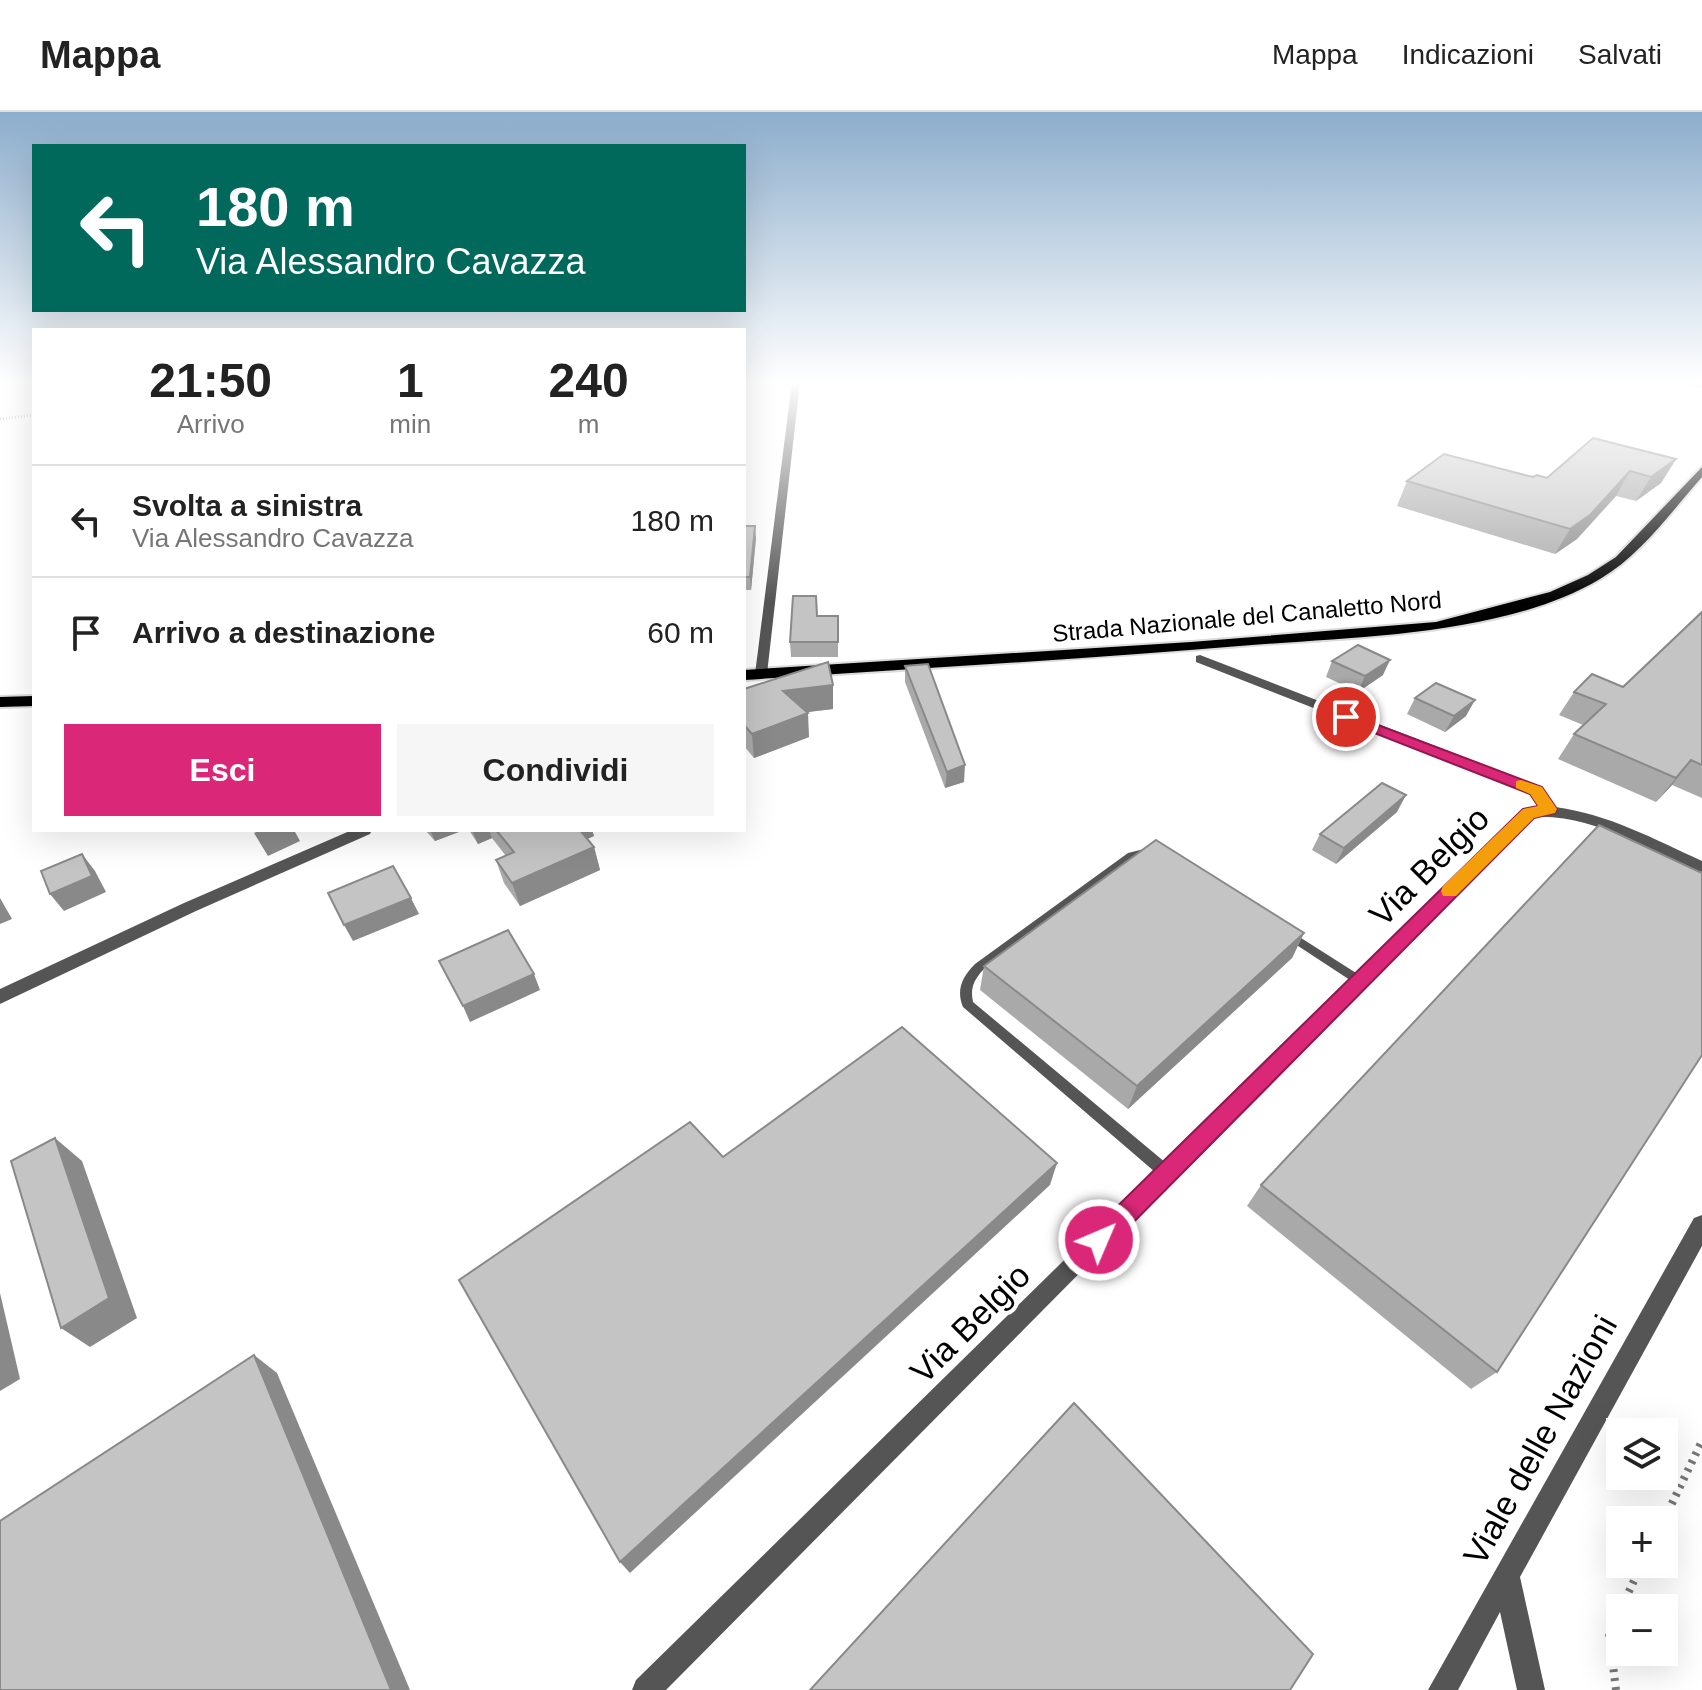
<!DOCTYPE html>
<html lang="it">
<head>
<meta charset="utf-8">
<style>
  :root { --surface:#fff; --page:#f6f6f6; --text:#222; --muted:#767676; --line:#e0e0e0; --accent:#db2777 }
  body { margin:0; font-family:Helvetica,sans-serif; background:var(--page); color:var(--text); height:100vh; display:flex; flex-direction:column; font-size:30px; white-space:nowrap }
  * { box-sizing:border-box; margin:0 }
  p { font-size:26px; color:var(--muted) }
  .icon { flex:none; width:44px; height:44px; fill:none; stroke:currentColor; stroke-width:2; stroke-linecap:round; stroke-linejoin:round }
  .map { position:relative; flex:1; overflow:hidden }
  .panel { position:absolute; left:32px; top:216px; width:714px; height:504px; display:flex; flex-direction:column; background:var(--surface); border-radius:0px; box-shadow:0 8px 32px #0002 }
  .panel>* { flex:none }
  .top-card { position:absolute; left:32px; top:32px; width:714px; height:168px; border-radius:0px; box-shadow:0 8px 32px #0002; background:#00695c; color:#fff; overflow:hidden }
  .controls { position:absolute; left:1606px; top:1306px; display:grid; gap:16px }
  .controls a { display:grid; place-items:center; width:72px; height:72px; border-radius:0px; background:var(--surface); box-shadow:0 8px 32px #0002; font-size:40px }
  .pin { position:absolute; display:grid; place-items:center; width:68px; height:68px; color:#fff; margin:-34px; border:4px solid #fff; border-radius:50%; box-shadow:0 2px 8px #0007 }
  .me { position:absolute; width:88px; margin:-44px; rotate:45deg; stroke-linejoin:round; filter:drop-shadow(0 0 6px #0008) }
  .turn { display:flex; align-items:center; gap:28px; height:168px; padding:0 32px; font-size:36px }
  .turn .icon { width:104px; height:104px; stroke-width:2.5 }
  .turn b { display:block; font-size:56px; line-height:68px }
  .eta { display:flex; justify-content:space-evenly; align-items:center; height:136px; text-align:center }
  .eta b { font-size:48px; font-weight:700; line-height:56px }
  .button { display:flex; gap:16px; margin-top:auto; padding:16px 32px }
  .button a { flex:1; height:92px; border-radius:0px; background:var(--accent); color:#fff; font-size:32px; font-weight:700; line-height:92px; text-align:center }
  .button a+a { background:var(--page); color:var(--text) }
  ul { padding:0; list-style:none }
  li { display:flex; align-items:center; gap:24px; height:112px; padding:0 32px; border-top:2px solid var(--line) }
  li div { flex:1 }
  li b { display:block; font-size:30px }
  li em { font-style:normal }
  header { display:flex; align-items:center; gap:48px; box-sizing:border-box; height:112px; padding:0 40px; background:var(--surface); border-bottom:2px solid var(--line) }
  header strong { font-size:38px }
  nav { display:flex; gap:44px; margin-inline-start:auto; font-size:28px }
  .map>svg:first-child { display:block }
  .lines { fill:none; stroke-linecap:round; stroke-linejoin:round }
  .primary-casing { stroke:#dbdbdb; stroke-width:4 }
  .path-far1 { stroke:#777; stroke-width:3; stroke-dasharray:1 2; stroke-linecap:butt }
  .path { stroke:#777; stroke-width:8; stroke-dasharray:3 6; stroke-linecap:butt }
  .service { fill:#555; fill-rule:evenodd }
  .minor { fill:#555; fill-rule:evenodd }
  .primary { fill:#000; fill-rule:evenodd }
  .wall { fill:#a9a9a9 }
  .shaded-wall { fill:#898989 }
  .building { fill:#c4c4c4; stroke:#898989; stroke-width:2 }
  .route { fill:#db2777; stroke:#8e194d; stroke-width:2 }
  .slow { fill:#f59e0b }
  .labels { text-anchor:middle; stroke-width:8; stroke-linejoin:round; paint-order:stroke }
  .far-street-label { font-size:24px; fill:#000; stroke:#fff }
  .near-street-label { font-size:34px; fill:#000; stroke:#fff }
</style>
</head>
<body>
<header>
<strong>Mappa</strong>
<nav><a>Mappa</a><a>Indicazioni</a><a>Salvati</a></nav>
</header>
<div class="map">
<svg width="1702" height="1578" viewBox="0 0 1702 1578">
  <rect width="100%" height="100%" fill="#fff"/>
  <g class="lines">
    <defs>
      <g id="primary">
        <path d="M1702 355V365C1671 400 1641 443 1600 467 1506 523 1359 525 1252 533 1083 547 913 557 744 568V558L1191 530 1436 510 1550 480 1588 463 1616 445Z"/>
        <path d="M34 584V594L0 595V585Z"/>
      </g>
    </defs>
    <!-- primary casing -->
    <use href="#primary" class="primary-casing"/>
    <!-- path-far1 -->
    <path class="path-far1" d="M0 307 34 303"/>
    <!-- path -->
    <g class="path">
      <path d="M1664 1408 1702 1329"/>
      <path d="M1621 1496 1642 1452"/>
      <path d="M1616 1578 1609 1521 1620 1498"/>
    </g>
    <!-- service -->
    <g class="service">
      <path d="M1683 270 1702 272V276L1684 271Z"/>
      <path d="M1148 736 1152 737 1153 740 1152 743 1135 747 983 858C974 868 970 876 973 890L1172 1056 1174 1061 1172 1066 1167 1067 1162 1066 963 895C956 878 962 865 975 852L1128 741Z"/>
      <path d="M1290 819 1364 866 1366 869 1364 872H1356L1286 826 1284 823 1286 820Z"/>
    </g>
    <!-- minor -->
    <g class="minor">
      <path d="M792 270H800L767 562 761 566 755 562Z"/>
      <path d="M1200 543 1541 675 1555 695C1608 702 1654 727 1702 749V760C1642 742 1600 701 1532 705L666 1578H632L636 1568 1523 698 1541 695 1531 681 1196 550V544Z"/>
      <path d="M352 718H372L370 722 196 799 0 892V877L184 791Z"/>
      <path d="M1702 1103V1134L1520 1465 1545 1578H1517L1500 1500 1458 1578H1428L1694 1106Z"/>
    </g>
    <!-- primary -->
    <use href="#primary" class="primary"/>
  </g>
  <!-- wall -->
  <g class="wall">
    <path d="M1676 347 1661 371 1636 389 1616 384 1577 427 1555 442 1397 394 1407 369 1547 366Z"/>
    <path d="M744 414 756 426 751 478H744Z"/>
    <path d="M1702 500V686L1672 673 1656 690 1558 647 1574 622 1583 613 1559 603 1574 580 1623 575Z"/>
    <path d="M817 504H838V545H791L790 530Z"/>
    <path d="M1332 549 1383 563 1358 580 1326 565Z"/>
    <path d="M905 554 964 670 945 676 905 570Z"/>
    <path d="M833 573V597L806 600 809 625 754 646 744 634V577Z"/>
    <path d="M1415 586 1466 604 1445 620 1407 602Z"/>
    <path d="M1397 700 1336 752 1312 738 1320 722Z"/>
    <path d="M425 718H464L435 729Z"/>
    <path d="M469 718H592L594 724 587 727 594 735 600 758 520 794 504 771 496 748 506 744 492 726 478 732Z"/>
    <path d="M1304 821 1292 846 1128 997 980 878 984 854Z"/>
    <path d="M1261 1073 1497 1260 1471 1277 1247 1094Z"/>
  </g>
  <!-- shaded-wall -->
  <g class="shaded-wall">
    <path d="M745 344 746 356 744 366V349Z"/>
    <path d="M1676 347 1661 371 1636 389 1651 365Z"/>
    <path d="M1630 359 1616 384 1577 427 1555 442 1570 417Z"/>
    <path d="M755 414 756 426 751 478 750 465Z"/>
    <path d="M1390 548 1383 563 1358 580 1365 564Z"/>
    <path d="M833 573V597L784 603 783 579Z"/>
    <path d="M1475 588 1466 604 1445 620 1454 604Z"/>
    <path d="M808 601 809 625 754 646 752 622Z"/>
    <path d="M1691 648 1672 673 1656 690Z"/>
    <path d="M965 653 964 670 945 676 947 660Z"/>
    <path d="M1406 683 1397 700 1336 752 1344 736Z"/>
    <path d="M261 718H294L300 729 268 744 254 721Z"/>
    <path d="M430 718H464L435 729Z"/>
    <path d="M472 718H489L492 726 478 732Z"/>
    <path d="M574 718H592L594 724 578 731Z"/>
    <path d="M594 735 600 758 520 794 512 771Z"/>
    <path d="M82 742 95 759 106 780 64 799 50 782Z"/>
    <path d="M0 786 12 807 0 812Z"/>
    <path d="M411 786 419 802 353 829 344 813Z"/>
    <path d="M1304 821 1292 846 1128 997 1137 974Z"/>
    <path d="M534 862 540 878 470 910 463 894Z"/>
    <path d="M55 1026 82 1049 137 1206 90 1235 61 1216Z"/>
    <path d="M1057 1051 1050 1073 630 1461 620 1450Z"/>
    <path d="M0 1181 20 1267 0 1279Z"/>
    <path d="M254 1243 277 1261 410 1578H391Z"/>
  </g>
  <!-- building -->
  <g class="building">
    <path d="M1593 326 1676 347 1651 365 1630 359 1591 402 1570 417 1407 369 1444 342 1533 365 1537 363 1547 366Z"/>
    <path d="M744 414H755L750 465H744Z"/>
    <path d="M793 484H816L817 504H838V530H790Z"/>
    <path d="M1702 500V653L1691 648 1676 666 1574 622 1606 592 1574 580 1592 562 1623 575Z"/>
    <path d="M1358 533 1390 548 1365 564 1332 549Z"/>
    <path d="M828 550 833 573 783 579 808 601 752 622 744 613V577Z"/>
    <path d="M928 552 965 653 947 660 905 554Z"/>
    <path d="M1436 571 1475 588 1454 604 1415 586Z"/>
    <path d="M1382 671 1406 683 1344 736 1320 722Z"/>
    <path d="M1599 713 1702 761V943L1497 1260 1261 1073Z"/>
    <path d="M496 718H580L594 735 512 771 496 748 514 740Z"/>
    <path d="M1156 728 1304 821 1137 974 984 854Z"/>
    <path d="M82 742 92 764 50 782 41 759Z"/>
    <path d="M393 754 411 786 344 813 328 781Z"/>
    <path d="M508 818 534 862 463 894 439 849Z"/>
    <path d="M902 915 1057 1051 620 1450 459 1168 690 1010 723 1045Z"/>
    <path d="M55 1026 109 1186 61 1216 11 1049Z"/>
    <path d="M254 1243 391 1578H0V1409Z"/>
    <path d="M1074 1291 1313 1542 1290 1578H810Z"/>
  </g>
  <!-- sky -->
  <linearGradient id="sky" x2="0" y2="1"><stop stop-color="#8cadcc"/><stop offset="0.55" stop-color="#fff"/><stop offset="1" stop-color="#fff" stop-opacity="0"/></linearGradient>
  <rect width="1702" height="491" fill="url(#sky)"/>
  <!-- route -->
  <path class="route" d="M1346 601 1542 675 1557 697 1555 701 1534 706 1108 1136 1099 1140 1091 1136 1087 1128 1091 1120 1523 697 1538 694 1530 682 1341 608 1338 605Z"/>
  <!-- slow -->
  <path class="slow" d="M1521 668 1542 675 1557 697 1555 701 1534 706 1456 784H1443L1441 779 1443 774 1523 697 1538 694 1530 682 1516 676V669Z"/>
  <g class="labels">
    <!-- far-street labels -->
    <g class="far-street-label">
      <text transform="translate(1247 505) rotate(-5)" y="8">Strada Nazionale del Canaletto Nord</text>
    </g>
    <!-- near-street labels -->
    <g class="near-street-label">
      <text transform="translate(1429 754) rotate(-45)" y="12">Via Belgio</text>
      <text transform="translate(970 1211) rotate(-45)" y="12">Via Belgio</text>
      <text transform="translate(1540 1328) rotate(-61)" y="12">Viale delle Nazioni</text>
    </g>
  </g>
</svg>
<div class="controls">
<a><svg class="icon" aria-label="layers" viewBox="0 0 24 24"><path d="M12 4l9 5-9 5-9-5zM3 14l9 5 9-5"/></svg></a>
<a>+</a>
<a>−</a>
</div>
<div class="pin" style="left:1346px;top:605px;background:#d93025"><svg class="icon" aria-label="arrive" viewBox="0 0 24 24"><path d="M6 21V4h12l-3 4 3 4H6"/></svg></div>
<svg class="me" style="left:1099px;top:1128px" viewBox="-20 -20 40 40"><circle r="17" fill="#db2777" stroke="#fff" stroke-width="3"/><path d="M0-11L8 9 0 5-8 9z" fill="#fff"/></svg>
<div class="top-card">
<div class="turn"><svg class="icon" aria-label="left" viewBox="0 0 24 24"><path d="M17 20v-9H6M10 6l-5 5 5 5"/></svg><div><b>180 m</b>Via Alessandro Cavazza</div></div>
</div>
<section class="panel">
<div class="eta">
<div><b>21:50</b><p>Arrivo</p></div>
<div><b>1</b><p>min</p></div>
<div><b>240</b><p>m</p></div>
</div>
<ul>
<li><svg class="icon" aria-label="left" viewBox="0 0 24 24"><path d="M17 20v-9H6M10 6l-5 5 5 5"/></svg><div><b>Svolta a sinistra</b><p>Via Alessandro Cavazza</p></div><em>180 m</em></li>
<li><svg class="icon" aria-label="arrive" viewBox="0 0 24 24"><path d="M6 21V4h12l-3 4 3 4H6"/></svg><div><b>Arrivo a destinazione</b></div><em>60 m</em></li>
</ul>
<div class="button"><a>Esci</a><a>Condividi</a></div>
</section>
</div>
</body>
</html>
